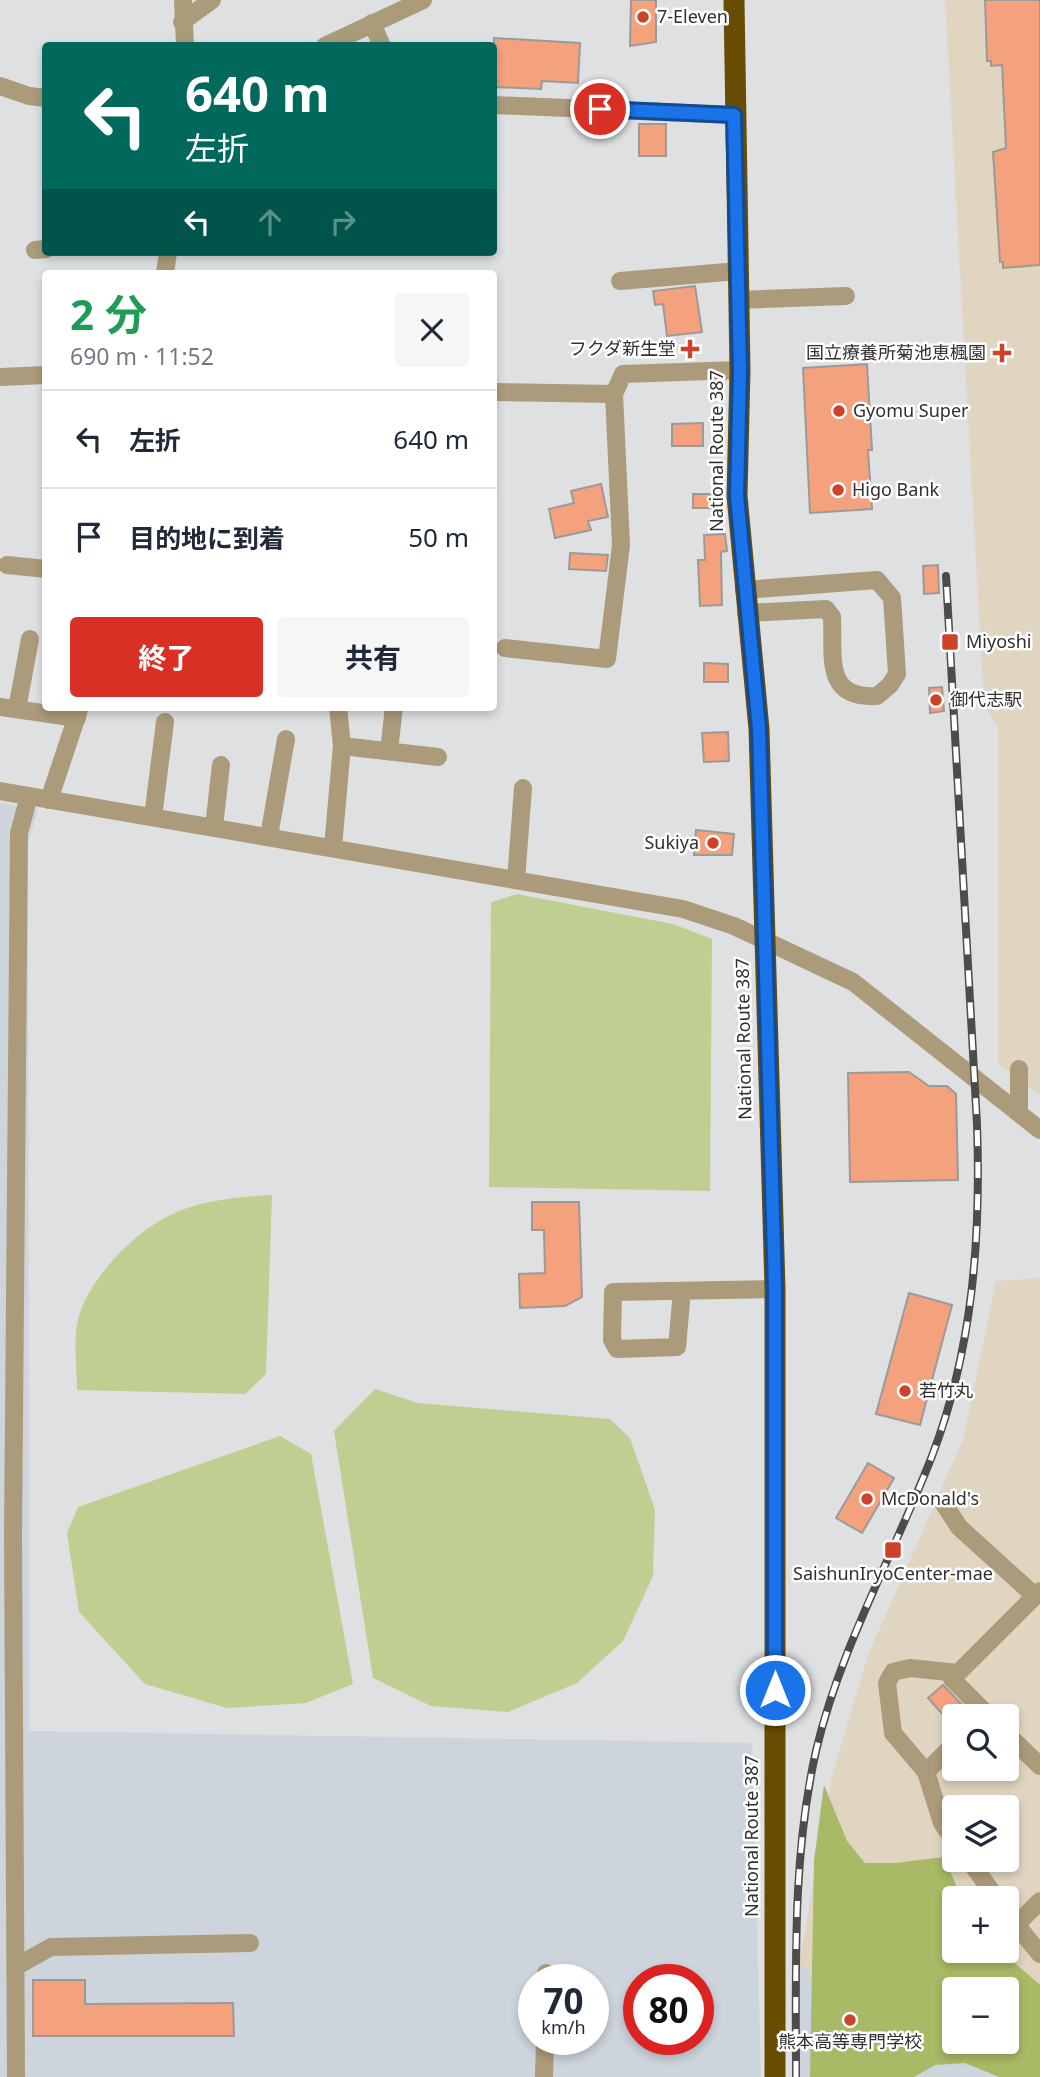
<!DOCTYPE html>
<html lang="ja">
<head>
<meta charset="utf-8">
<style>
  :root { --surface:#fff; --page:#f6f6f7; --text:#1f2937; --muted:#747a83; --line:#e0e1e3; --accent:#d93025 }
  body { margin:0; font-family:"Noto Sans","Noto Sans JP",sans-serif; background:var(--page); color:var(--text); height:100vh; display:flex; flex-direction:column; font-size:26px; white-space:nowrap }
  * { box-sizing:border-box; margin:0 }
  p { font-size:23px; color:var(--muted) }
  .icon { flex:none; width:38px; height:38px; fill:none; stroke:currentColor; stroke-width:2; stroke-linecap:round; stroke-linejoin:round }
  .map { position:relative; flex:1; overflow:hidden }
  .side { position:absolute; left:42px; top:270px; width:455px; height:441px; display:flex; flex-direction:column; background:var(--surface); border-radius:7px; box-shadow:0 4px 10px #0003 }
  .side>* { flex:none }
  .guide { position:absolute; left:42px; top:42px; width:455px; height:214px; border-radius:7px; box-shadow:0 4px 10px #0003; background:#00695c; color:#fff; overflow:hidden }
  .fabs { position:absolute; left:942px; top:1704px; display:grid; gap:14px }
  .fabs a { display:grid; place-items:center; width:77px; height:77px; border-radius:7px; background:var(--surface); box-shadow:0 4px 10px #0003; font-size:35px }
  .speed { position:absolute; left:518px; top:1964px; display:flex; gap:14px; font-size:35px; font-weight:700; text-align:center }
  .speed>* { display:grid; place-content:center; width:91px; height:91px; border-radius:50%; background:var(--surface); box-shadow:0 4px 10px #0003; line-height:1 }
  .speed small { font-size:18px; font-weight:400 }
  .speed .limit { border:10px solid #d22; background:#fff; color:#111 }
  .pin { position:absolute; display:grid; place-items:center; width:60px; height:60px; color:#fff; margin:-30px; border:4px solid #fff; border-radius:50%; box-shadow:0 2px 7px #0007 }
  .me { position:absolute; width:77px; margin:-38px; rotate:0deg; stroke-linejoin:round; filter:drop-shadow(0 0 5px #0008) }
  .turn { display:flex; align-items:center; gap:24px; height:147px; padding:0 28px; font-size:32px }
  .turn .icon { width:91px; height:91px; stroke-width:2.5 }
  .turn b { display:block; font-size:49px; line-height:60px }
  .lanes { display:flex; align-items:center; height:66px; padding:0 28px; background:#0003; justify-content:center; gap:35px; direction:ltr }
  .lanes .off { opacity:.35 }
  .round { display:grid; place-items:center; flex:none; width:74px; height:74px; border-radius:7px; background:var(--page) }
  .summary { display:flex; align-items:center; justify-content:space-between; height:119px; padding:0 28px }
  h1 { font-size:42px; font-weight:700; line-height:52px; color:#1e9e55 }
  .action { display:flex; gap:14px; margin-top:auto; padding:14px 28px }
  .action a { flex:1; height:80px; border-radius:7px; background:var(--accent); color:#fff; font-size:28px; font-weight:700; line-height:80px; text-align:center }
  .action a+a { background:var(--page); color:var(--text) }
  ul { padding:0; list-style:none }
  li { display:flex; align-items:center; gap:21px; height:98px; padding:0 28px; border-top:2px solid var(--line) }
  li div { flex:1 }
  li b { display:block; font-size:26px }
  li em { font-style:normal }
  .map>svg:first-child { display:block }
  .built { fill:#cdd4dc; fill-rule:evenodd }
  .medical { fill:#e0d5c0; fill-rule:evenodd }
  .green { fill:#c0ce91 }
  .forest { fill:#a9ba66; fill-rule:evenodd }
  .building { fill:#f4a17e; stroke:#9c9a99; stroke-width:2 }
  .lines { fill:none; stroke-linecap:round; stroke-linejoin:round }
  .minor { stroke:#ac9b7a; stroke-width:18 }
  .highway { stroke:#684c02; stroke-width:21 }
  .rail-casing { stroke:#4c4c4d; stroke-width:8 }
  .rail { stroke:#fff; stroke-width:5; stroke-dasharray:16; stroke-linecap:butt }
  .route-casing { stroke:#114b97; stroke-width:18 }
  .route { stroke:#1a73e8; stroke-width:12 }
  .poi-dot { fill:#cd4229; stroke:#fff; stroke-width:2.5 }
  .labels { text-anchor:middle; stroke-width:5; stroke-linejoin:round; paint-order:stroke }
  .poi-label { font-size:18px; fill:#303031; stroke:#fff; text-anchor:start }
  .street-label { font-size:18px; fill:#303031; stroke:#fff }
</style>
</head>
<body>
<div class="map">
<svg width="1040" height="2077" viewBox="0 0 1040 2077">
  <rect width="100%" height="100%" fill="#dee0e2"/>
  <!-- built -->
  <g class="built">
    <path d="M0 803 38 810 28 842 29 1731 752 1743 761 2077H0ZM534 1979H593V2039H534ZM639 1979H698V2039H639Z"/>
    <path d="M799 1964 1003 2077H799Z"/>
  </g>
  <!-- medical -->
  <g class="medical">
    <path d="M945 0H1040V1095L998 1063V727L984 706Z"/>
    <path d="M1040 1278V2077H1003L799 1964 832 1776 868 1655 963 1440 996 1281ZM954 1717H1006V1769H954ZM954 1808H1006V1860H954ZM954 1899H1006V1951H954ZM954 1990H1006V2042H954Z"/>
  </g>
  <!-- green -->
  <g class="green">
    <path d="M517 894 673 924 712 939 710 1191 489 1187 491 902Z"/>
    <path d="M272 1195 266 1374 245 1394 77 1390C77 1368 73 1341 78 1320 83 1298 99 1276 113 1260 162 1207 202 1199 272 1195Z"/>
    <path d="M375 1389 418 1403 610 1419 630 1438 655 1510 653 1576 623 1641 577 1683 508 1712 431 1706 373 1678 334 1431Z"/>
    <path d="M280 1436 311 1454 353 1684 306 1703 227 1708 145 1684 79 1612 67 1533 78 1507Z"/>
  </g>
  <!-- forest -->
  <path class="forest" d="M824 1785 847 1841 865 1863H895L944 1857 962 1899H954V1951H1001L1040 1985V2077H999L965 2063 935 2065 914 2077H810L814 1861ZM954 1990H1006V2042H954Z"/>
  <!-- building -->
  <g class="building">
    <path d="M631 0H656V42L630 46Z"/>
    <path d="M985 0H1040V265L1003 268V262H1000L993 152 1006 148 1002 65 991 66V61H987Z"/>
    <path d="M494 38 580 43 578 83 542 81 541 89 494 87Z"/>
    <rect x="639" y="124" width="27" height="32"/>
    <path d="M695 286 702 332 667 336 663 304 655 305 653 291Z"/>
    <path d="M867 364 872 450H868L872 509 810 513 803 368Z"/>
    <path d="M703 423V446H672V424Z"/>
    <path d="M601 484 608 517 588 521 591 530 555 538 549 509 574 503 571 491Z"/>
    <rect x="693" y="494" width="21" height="14"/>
    <path d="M725 534 727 551 721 552 722 605 700 606 698 560H705L704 535Z"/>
    <path d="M570 553 608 555 606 571 569 569Z"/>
    <path d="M938 565 939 593 924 594 923 566Z"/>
    <path d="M704 663 728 664V682H704Z"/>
    <path d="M942 687 944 711 930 713 929 688Z"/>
    <path d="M728 732 729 761 704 762 702 733Z"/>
    <path d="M696 830 734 834 732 855H694Z"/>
    <path d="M909 1072 929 1086H947L956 1094 958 1180 850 1182 848 1073Z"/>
    <path d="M532 1202H579L582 1297 565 1306 520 1308 519 1274 545 1273 544 1230H532Z"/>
    <path d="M909 1293 952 1305 920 1425 876 1414Z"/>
    <path d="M868 1463 894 1478 862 1533 836 1518Z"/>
    <path d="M943 1685 969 1712 964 1717H945L928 1698Z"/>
    <path d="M33 1980H85V2004L233 2003 234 2036H33Z"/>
  </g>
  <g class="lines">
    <!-- minor -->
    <g class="minor">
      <path d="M183 0 185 46"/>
      <path d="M182 22 212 0"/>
      <path d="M372 23 382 46"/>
      <path d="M325 46 423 0"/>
      <path d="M0 86 29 96 46 98"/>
      <path d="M494 105 734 115"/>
      <path d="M35 250 46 249"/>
      <path d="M165 273 168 252"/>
      <path d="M620 281 738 271"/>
      <path d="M738 300 846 296"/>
      <path d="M0 377 46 375"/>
      <path d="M494 392 614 394 623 374 740 370"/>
      <path d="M7 565 46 569"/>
      <path d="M744 590 877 580 892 598 897 674 890 685 877 696C823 699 834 656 832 617L826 609 746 613"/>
      <path d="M505 648 607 659 621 545 614 394"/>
      <path d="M0 707 77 718"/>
      <path d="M17 709 30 639"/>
      <path d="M342 746 438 757"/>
      <path d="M389 751 394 707"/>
      <path d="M0 791 683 909 734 926 853 982 1040 1130"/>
      <path d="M49 800 80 707"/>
      <path d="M153 817 165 722"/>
      <path d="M214 827 221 765"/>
      <path d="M269 836 286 739"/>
      <path d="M333 847 342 746 338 707"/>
      <path d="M516 880 523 788"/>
      <path d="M1019 1113V1069"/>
      <path d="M682 1291 677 1347 617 1349 612 1340 613 1292 775 1289"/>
      <path d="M944 1504 959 1527 1035 1596"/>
      <path d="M990 1717 952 1679 1040 1591"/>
      <path d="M1006 1733 1040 1766"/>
      <path d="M926 1772 954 1744"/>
      <path d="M954 1840 942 1823 926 1772 893 1733 887 1683 893 1672 910 1668 958 1673"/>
      <path d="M969 1860 997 1899"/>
      <path d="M1006 1912 1040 1954"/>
      <path d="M1016 1925 1040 1901"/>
      <path d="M17 1966 51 1947 250 1943"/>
      <path d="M546 1979V1973"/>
      <path d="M16 2077 13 1537 19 833 29 796"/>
      <path d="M544 2077 545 2039"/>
    </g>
    <!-- highway -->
    <path class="highway" d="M734 0 740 370 737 496 759 729 775 1289V2077"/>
    <defs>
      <path id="rail" d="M796 2077C796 1969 792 1857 816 1751 840 1648 894 1554 932 1456 973 1349 981 1237 977 1124L946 576"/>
    </defs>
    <!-- rail casing -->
    <use href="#rail" class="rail-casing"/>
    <!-- rail -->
    <use href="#rail" class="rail"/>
  </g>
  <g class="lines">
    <defs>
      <path id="route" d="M600 109 734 115 740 370 737 496 759 729 775 1289V1690"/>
    </defs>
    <!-- route casing -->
    <use href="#route" class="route-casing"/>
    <!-- route -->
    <use href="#route" class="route"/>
  </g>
  <!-- markers -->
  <g class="poi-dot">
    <circle cx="643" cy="17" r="7"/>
    <path d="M686.5 338.5h7v7h7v7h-7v7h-7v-7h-7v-7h7z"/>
    <path d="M998.5 342.5h7v7h7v7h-7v7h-7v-7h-7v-7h7z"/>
    <circle cx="839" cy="411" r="7"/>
    <circle cx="838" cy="490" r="7"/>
    <rect x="941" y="633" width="18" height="18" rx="3.5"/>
    <circle cx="936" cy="700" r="7"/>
    <circle cx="713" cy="843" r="7"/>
    <circle cx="905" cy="1391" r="7"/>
    <circle cx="867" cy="1499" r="7"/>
    <rect x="884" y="1541" width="18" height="18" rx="3.5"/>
    <circle cx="850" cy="2020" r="7"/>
  </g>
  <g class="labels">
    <!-- poi labels -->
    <g class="poi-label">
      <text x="657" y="23">7-Eleven</text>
      <text x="676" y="355" text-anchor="end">フクダ新生堂</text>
      <text x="986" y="359" text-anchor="end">国立療養所菊池恵楓園</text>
      <text x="853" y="417">Gyomu Super</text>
      <text x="852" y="496">Higo Bank</text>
      <text x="966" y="648">Miyoshi</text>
      <text x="950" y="706">御代志駅</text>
      <text x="699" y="849" text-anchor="end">Sukiya</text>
      <text x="919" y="1397">若竹丸</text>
      <text x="881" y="1505">McDonald's</text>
      <text x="893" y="1580" text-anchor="middle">SaishunIryoCenter-mae</text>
      <text x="850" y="2048" text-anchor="middle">熊本高等専門学校</text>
    </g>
    <!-- street labels -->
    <g class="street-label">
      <text transform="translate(717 451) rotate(-90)" y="6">National Route 387</text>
      <text transform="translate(744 1039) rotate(-91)" y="6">National Route 387</text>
      <text transform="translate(752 1836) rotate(-90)" y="6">National Route 387</text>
    </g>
  </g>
</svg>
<div class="fabs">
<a><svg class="icon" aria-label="search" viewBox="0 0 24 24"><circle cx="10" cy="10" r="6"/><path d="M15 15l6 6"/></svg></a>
<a><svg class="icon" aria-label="layers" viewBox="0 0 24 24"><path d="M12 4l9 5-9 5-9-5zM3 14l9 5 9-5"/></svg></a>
<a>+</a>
<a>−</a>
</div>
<div class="speed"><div>70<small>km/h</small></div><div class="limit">80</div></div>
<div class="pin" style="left:600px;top:109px;background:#d93025"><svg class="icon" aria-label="arrive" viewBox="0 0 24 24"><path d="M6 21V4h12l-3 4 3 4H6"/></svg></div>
<svg class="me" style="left:775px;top:1690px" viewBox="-20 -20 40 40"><circle r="17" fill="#1a73e8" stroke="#fff" stroke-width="3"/><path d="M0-11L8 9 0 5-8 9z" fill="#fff"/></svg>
<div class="guide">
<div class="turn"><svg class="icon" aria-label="left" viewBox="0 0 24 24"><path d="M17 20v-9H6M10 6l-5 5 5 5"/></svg><div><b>640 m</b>左折</div></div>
<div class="lanes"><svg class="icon" aria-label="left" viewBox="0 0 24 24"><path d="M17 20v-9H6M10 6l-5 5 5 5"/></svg><svg class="icon off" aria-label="ahead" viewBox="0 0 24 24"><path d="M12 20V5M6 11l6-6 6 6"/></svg><svg class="icon off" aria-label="right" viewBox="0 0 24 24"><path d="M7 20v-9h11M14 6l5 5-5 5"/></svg></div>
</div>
<section class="side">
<div class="summary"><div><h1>2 分</h1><p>690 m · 11:52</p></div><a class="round"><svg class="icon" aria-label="close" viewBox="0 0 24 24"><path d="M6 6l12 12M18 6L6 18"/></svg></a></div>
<ul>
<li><svg class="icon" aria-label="left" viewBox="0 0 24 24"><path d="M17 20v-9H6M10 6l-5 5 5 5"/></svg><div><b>左折</b></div><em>640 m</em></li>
<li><svg class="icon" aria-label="arrive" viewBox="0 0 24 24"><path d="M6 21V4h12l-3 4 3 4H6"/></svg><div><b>目的地に到着</b></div><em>50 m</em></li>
</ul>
<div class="action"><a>終了</a><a>共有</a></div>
</section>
</div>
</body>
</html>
